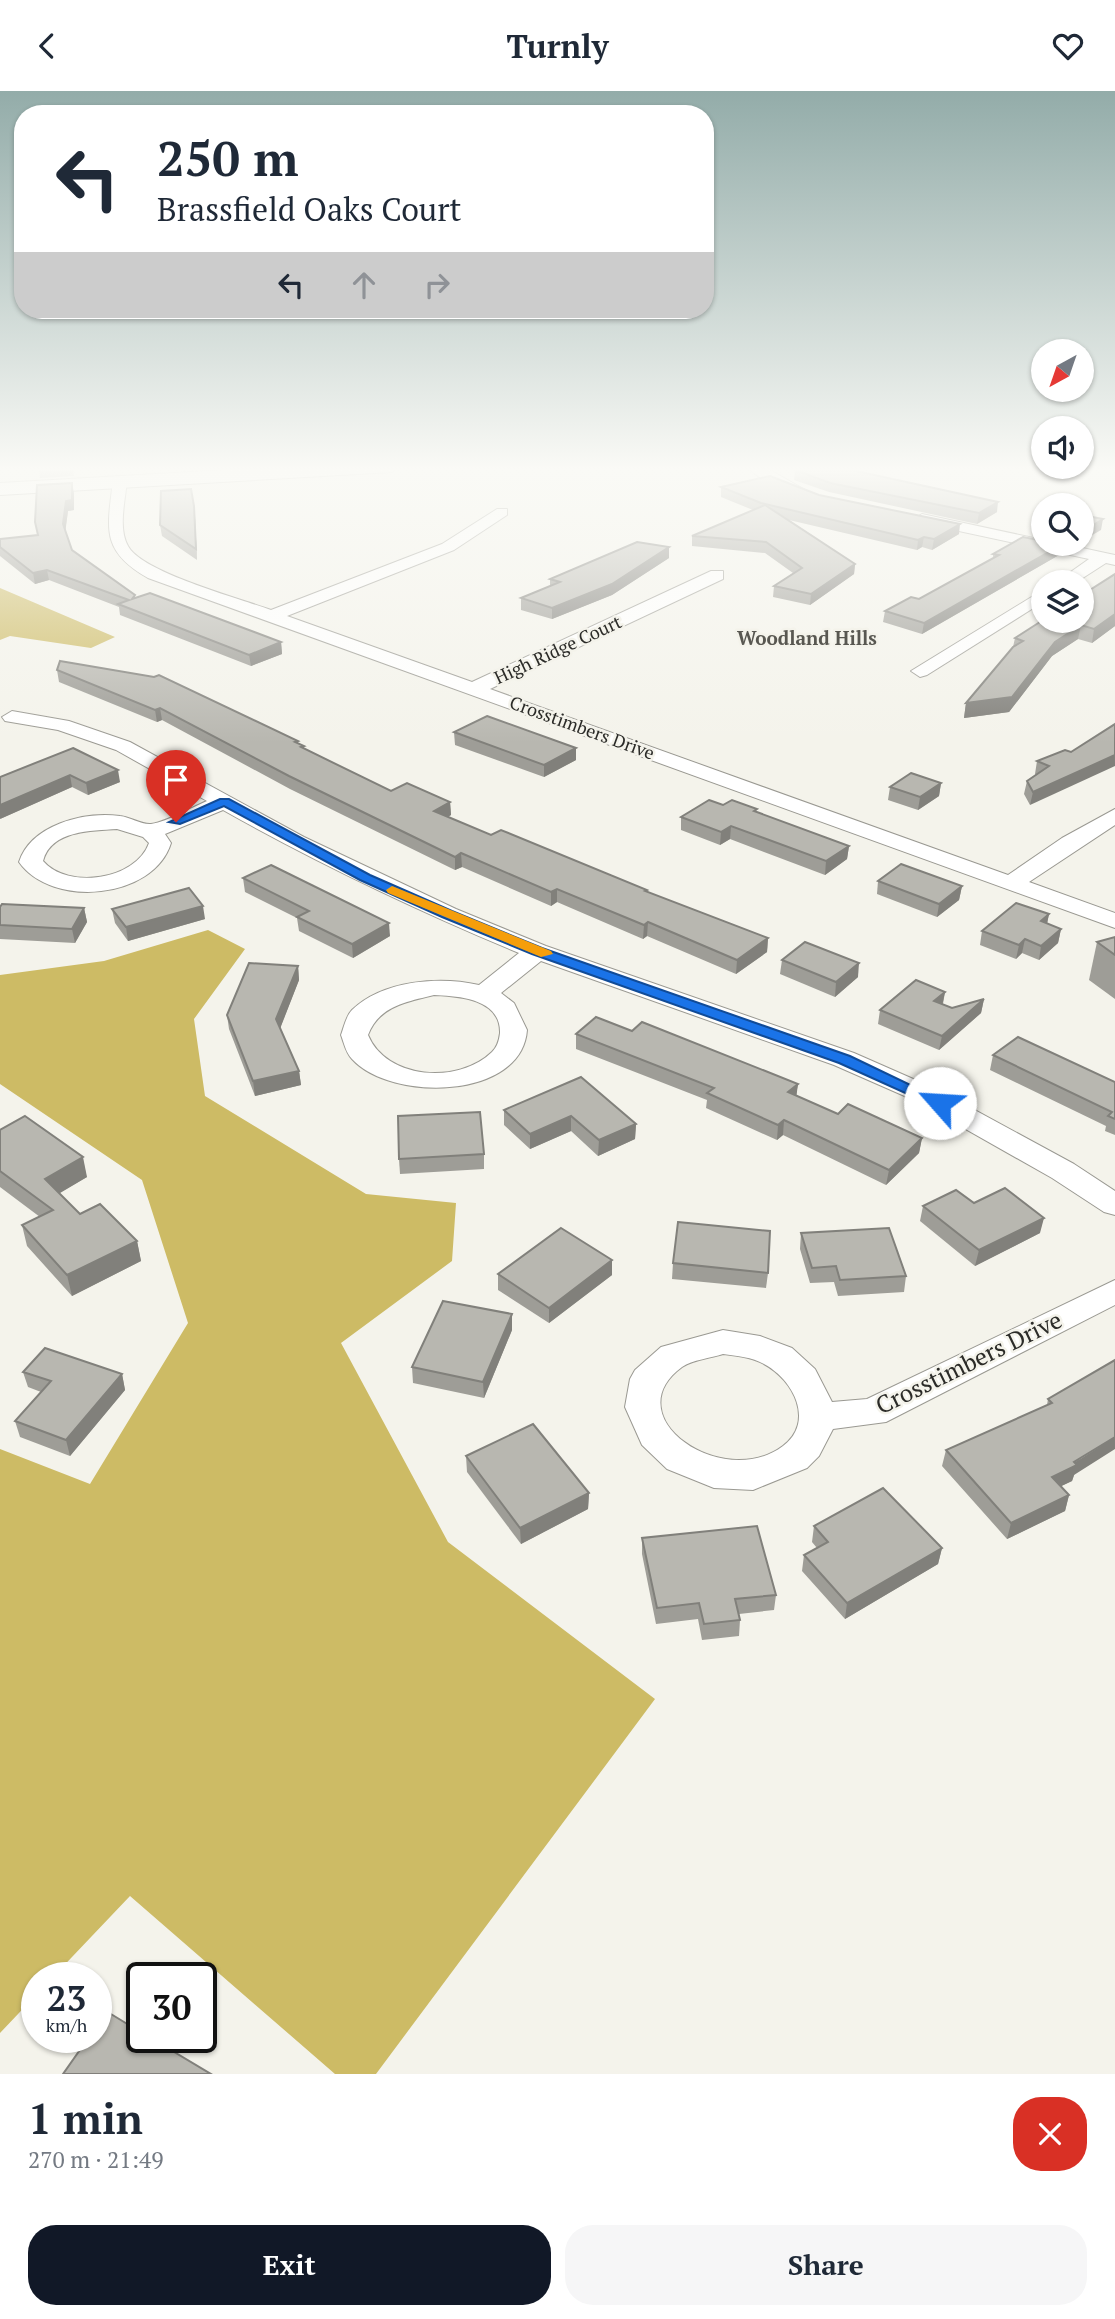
<!DOCTYPE html>
<html lang="en">
<head>
<meta charset="utf-8">
<style>
  :root { --surface:#fff; --page:#f6f6f7; --text:#1f2937; --muted:#747a83; --accent:#111827 }
  body { margin:0; font-family:"PT Serif",serif; background:var(--page); color:var(--text); height:100vh; display:flex; flex-direction:column; font-size:26px; white-space:nowrap }
  * { box-sizing:border-box; margin:0 }
  p { font-size:23px; color:var(--muted) }
  .icon { flex:none; width:38px; height:38px; fill:none; stroke:currentColor; stroke-width:2; stroke-linecap:round; stroke-linejoin:round }
  .map { position:relative; height:1983px; overflow:hidden }
  .details { display:flex; flex-direction:column; background:var(--surface); flex:1 }
  .details>* { flex:none }
  .hud { position:absolute; left:14px; top:14px; width:700px; height:214px; border-radius:28px; box-shadow:0 2px 5px #0004; background:#fff; color:var(--text); overflow:hidden }
  .needle { width:46px; rotate:220deg }
  .controls { position:absolute; left:1031px; top:248px; display:grid; gap:14px }
  .controls a { display:grid; place-items:center; width:63px; height:63px; border-radius:50%; background:var(--surface); box-shadow:0 2px 5px #0004; font-size:35px }
  .speed { position:absolute; left:21px; top:1871px; display:flex; gap:14px; font-size:35px; font-weight:700; text-align:center }
  .speed>* { display:grid; place-content:center; width:91px; height:91px; border-radius:50%; background:var(--surface); box-shadow:0 2px 5px #0004; line-height:1 }
  .speed small { font-size:18px; font-weight:400 }
  .speed .limit { border:4px solid #111; border-radius:10px; background:#fff; color:#111 }
  .pin { position:absolute; display:grid; place-items:center; width:60px; height:60px; color:#fff; margin:-72px -30px; border-radius:50% 50% 50% 0; rotate:-45deg; box-shadow:0 0 7px #0007 }
  .pin .icon { rotate:45deg }
  .me { position:absolute; width:77px; margin:-38px; rotate:296deg; stroke-linejoin:round; filter:drop-shadow(0 0 5px #0008) }
  .turn { display:flex; align-items:center; gap:24px; height:147px; padding:0 28px; font-size:32px }
  .turn .icon { width:91px; height:91px; stroke-width:2.5 }
  .turn b { display:block; font-size:49px; line-height:60px }
  .lanes { display:flex; align-items:center; height:66px; padding:0 28px; background:#0003; justify-content:center; gap:35px; direction:ltr }
  .lanes .off { opacity:.35 }
  .round { display:grid; place-items:center; flex:none; width:74px; height:74px; border-radius:28px; background:var(--page) }
  .overview { display:flex; align-items:center; justify-content:space-between; height:119px; padding:0 28px }
  h1 { font-size:42px; font-weight:700; line-height:52px }
  .primary-button { display:flex; gap:14px; margin-top:auto; padding:14px 28px }
  .primary-button a { flex:1; height:80px; border-radius:28px; background:var(--accent); color:#fff; font-size:28px; font-weight:700; line-height:80px; text-align:center }
  .primary-button a+a { background:var(--page); color:var(--text) }
  header { display:flex; justify-content:space-between; align-items:center; height:91px; padding:0 28px; background:var(--surface); font-size:32px; font-weight:700 }
  .map>svg:first-child { display:block }
  .forest { fill:#cdbb65 }
  .lines { fill:none; stroke-linecap:round; stroke-linejoin:round }
  .minor-casing { stroke:#9a9992; stroke-width:2 }
  .secondary-casing { stroke:#9a9992; stroke-width:2 }
  .minor { fill:#fff; fill-rule:evenodd }
  .secondary { fill:#fff; fill-rule:evenodd }
  .wall { fill:#9e9d97 }
  .shaded-wall { fill:#81807b }
  .building { fill:#b8b7b0; stroke:#81807b; stroke-width:2 }
  .route { fill:#1a73e8; stroke:#114b97; stroke-width:2 }
  .slow { fill:#f59e0b }
  .labels { text-anchor:middle; stroke-width:5; stroke-linejoin:round; paint-order:stroke }
  .far-street-label { font-size:18px; fill:#2b2b28; stroke:#f4f3eb }
  .far-neighbourhood-label { font-size:19px; font-weight:bold; fill:#585751; stroke:#f4f3eb }
  .near-street-label { font-size:24px; fill:#2b2b28; stroke:#f4f3eb }
</style>
</head>
<body>
<header><svg class="icon" aria-label="back" viewBox="0 0 24 24"><path d="M15 5l-7 7 7 7"/></svg>Turnly<svg class="icon" aria-label="heart" viewBox="0 0 24 24"><path d="M12 20l-8-8c-3-5 5-10 8-4 3-6 11-1 8 4z"/></svg></header>
<div class="map">
<svg width="1115" height="1983" viewBox="0 0 1115 1983">
  <rect width="100%" height="100%" fill="#f4f3eb"/>
  <!-- forest -->
  <g class="forest">
    <path d="M0 497 115 546 91 557 10 545 0 549Z"/>
    <path d="M208 839 245 858 194 928 205 1005 366 1103 456 1112 452 1170 341 1252 448 1451 655 1608 376 1983H335L130 1805 53 1886H37V1903L0 1942V1358L90 1393 188 1232 142 1089 0 993V884L104 870Z"/>
  </g>
  <g class="lines">
    <defs>
      <g id="minor">
        <path d="M747 375H763L807 400 800 404C781 399 760 390 747 375Z"/>
        <path d="M120 386 127 390C125 410 118 437 128 455 141 481 241 508 271 519L442 453 497 418H507V424L454 459 287 525 472 591 711 480H723V488L490 598 1008 784 1062 747 1115 718V734L1029 791 1115 822V837L148 487C101 460 107 439 113 390Z"/>
        <path d="M922 423 1043 449V453H1064L1110 463 1115 464V474L1106 472 1075 492H1055L1089 468 917 431 914 428Z"/>
        <path d="M1043 499V511L927 584 920 586 911 580Z"/>
        <path d="M12 620 69 630 130 651 304 746 456 818 546 855 854 962 936 998 1074 1073 1115 1100V1124L1104 1121 1052 1087 916 1010 834 974 541 870 501 902 514 912 527 939C522 1009 391 1011 352 968 346 962 344 952 341 944 344 936 346 925 352 919 383 889 440 885 479 894L519 862C418 820 319 773 223 719L165 743 171 752C154 808 52 818 19 771 31 734 84 720 120 725 130 726 142 734 151 733 169 730 190 717 207 710L116 659 58 639 5 630 2 626ZM117 738 143 746 149 752C136 789 68 799 43 770 51 739 91 740 117 738ZM434 904C459 905 501 908 500 942 499 950 497 956 492 961 458 994 386 988 368 944 379 915 406 911 434 904Z"/>
        <path d="M1115 1189V1214L886 1331 833 1338 819 1365 807 1377 753 1399 714 1397 667 1378 642 1354 625 1316 630 1288 635 1279 661 1256 723 1239 760 1245 792 1257 815 1278 832 1311 867 1308ZM723 1263C737 1265 752 1266 764 1273 794 1289 815 1331 783 1355 723 1400 614 1326 682 1276 692 1269 711 1267 723 1263Z"/>
      </g>
      <path id="secondary" d="M295 375H402L392 381 0 404V392Z"/>
    </defs>
    <!-- minor casing -->
    <use href="#minor" class="minor-casing"/>
    <!-- secondary casing -->
    <use href="#secondary" class="secondary-casing"/>
    <!-- minor -->
    <use href="#minor" class="minor"/>
    <!-- secondary -->
    <use href="#secondary" class="secondary"/>
  </g>
  <!-- wall -->
  <g class="wall">
    <path d="M73 375 74 385 40 387 39 377Z"/>
    <path d="M795 379 856 380 997 421 977 433 829 401 794 389Z"/>
    <path d="M721 396 819 404 959 443 932 459 922 456 917 459 789 429 855 473 854 483 810 514 773 506 774 495 793 482 765 462 692 455V445L753 419 721 406Z"/>
    <path d="M74 402V419L68 420 65 440 72 459 135 504V507L281 551 282 563 251 575 120 524 119 516 49 489 35 493 0 465V448L37 444Z"/>
    <path d="M195 425 197 469 162 445 160 434Z"/>
    <path d="M1043 434V448L1039 446 1041 435Z"/>
    <path d="M993 463 1059 464 922 543 883 531 885 520 919 508 993 467Z"/>
    <path d="M669 467 612 504 552 528 521 519V507L550 495V488Z"/>
    <path d="M1115 483V535L1092 552 1078 548 1052 565 1009 621 964 627 966 612 1013 556 1015 547Z"/>
    <path d="M57 579 298 652 304 655V658L391 700 450 711 451 724 448 726 491 744 647 801 768 847 767 861 736 883 647 845 643 848 557 811 551 815 462 776 455 779 290 698 162 629 157 631 59 591Z"/>
    <path d="M454 641 576 669 544 686 455 654Z"/>
    <path d="M73 657 120 691 88 704 72 696 0 728Z"/>
    <path d="M1065 659 1030 714 1024 703 1027 690 1036 684 1035 683 1037 670Z"/>
    <path d="M941 692 939 705 918 719 888 709 890 696Z"/>
    <path d="M723 714 756 721 849 755 847 768 825 784 730 748 720 754 681 739V726Z"/>
    <path d="M243 787 390 845 353 867 299 840 297 827 245 801Z"/>
    <path d="M878 790 962 795 959 809 937 826 877 803Z"/>
    <path d="M0 816 84 817 87 831 75 852 0 848Z"/>
    <path d="M112 818 205 828 128 850 115 832Z"/>
    <path d="M1049 823 1047 833 1061 838 1058 852 1039 869 1022 862 1016 868 980 854 982 840Z"/>
    <path d="M1115 846V908L1089 889 1097 851Z"/>
    <path d="M782 869 858 886 835 906 780 883Z"/>
    <path d="M298 875 299 889 280 937 299 980 301 994 255 1005 229 938 227 924Z"/>
    <path d="M945 901 943 913 952 917 984 908 981 922 939 959 878 933 880 919Z"/>
    <path d="M632 940 798 993 796 1004 838 1023 922 1047 919 1062 886 1094 783 1044 777 1049 706 1017 707 1009 576 958V943Z"/>
    <path d="M993 964 1115 991V1044L1105 1040 1106 1035 990 979Z"/>
    <path d="M581 986 636 1033 635 1048 598 1065 571 1040 530 1058 504 1034V1019Z"/>
    <path d="M0 1039 87 1086 59 1102 80 1123 137 1150 141 1170 72 1205 27 1155 22 1134 40 1126 0 1096Z"/>
    <path d="M484 1063V1078L400 1083 399 1068Z"/>
    <path d="M974 1112 1040 1142 975 1175 920 1130 923 1115Z"/>
    <path d="M801 1142 906 1185 904 1201 838 1205 834 1191 810 1192 800 1158Z"/>
    <path d="M673 1172 768 1182 766 1197 672 1188Z"/>
    <path d="M498 1183 612 1184 549 1232 498 1199Z"/>
    <path d="M512 1223V1239L484 1307 413 1292 412 1276Z"/>
    <path d="M1115 1269 1072 1390 1061 1395 1069 1404 1065 1420 1007 1448 942 1375 946 1359 1047 1314 1048 1308Z"/>
    <path d="M23 1281 122 1283 125 1299 70 1365 20 1346 15 1330 41 1301 28 1296Z"/>
    <path d="M466 1365 589 1402 588 1418 521 1453 467 1381Z"/>
    <path d="M814 1435 942 1457 938 1473 845 1528 802 1480 804 1464 817 1457 812 1451Z"/>
    <path d="M642 1447 776 1504 774 1519 739 1523 740 1529 739 1545 702 1549 698 1528 656 1533 642 1463Z"/>
  </g>
  <!-- shaded-wall -->
  <g class="shaded-wall">
    <path d="M72 392 74 402V419L68 420 65 443 63 433 66 410Z"/>
    <path d="M998 411 997 421 977 433 979 422Z"/>
    <path d="M194 415 195 425 197 469 196 458Z"/>
    <path d="M1103 428 1101 439 1082 450V441Z"/>
    <path d="M960 433 959 443 932 459 934 448Z"/>
    <path d="M924 446 922 456 917 459 918 449Z"/>
    <path d="M1061 454 1059 464 922 543 924 532Z"/>
    <path d="M669 456V467L612 504 552 528V517Z"/>
    <path d="M855 473 854 483 810 514 811 503Z"/>
    <path d="M47 479 49 489 35 493 33 482Z"/>
    <path d="M1115 523V535L1092 552 1094 538Z"/>
    <path d="M1081 534 1078 548 1052 565 1009 621 964 627 966 612Z"/>
    <path d="M281 551 282 563 251 575 249 564Z"/>
    <path d="M160 617 162 629 157 631 155 619Z"/>
    <path d="M576 657V669L544 686V674Z"/>
    <path d="M1115 664V675L1030 714 1033 701Z"/>
    <path d="M118 679 120 691 88 704 86 692Z"/>
    <path d="M70 684 72 696 0 728V714Z"/>
    <path d="M941 692 939 705 918 719 920 706Z"/>
    <path d="M450 711 451 724 434 733V720Z"/>
    <path d="M731 735 730 748 720 754 721 741Z"/>
    <path d="M849 755 847 768 825 784 826 770Z"/>
    <path d="M461 762 462 776 455 779V766Z"/>
    <path d="M962 795 959 809 937 826 939 813Z"/>
    <path d="M557 798V811L551 815V801Z"/>
    <path d="M203 815 205 828 128 850 126 836Z"/>
    <path d="M84 817 87 831 75 852 72 838Z"/>
    <path d="M1049 823 1046 837 1041 830Z"/>
    <path d="M648 831 647 845 643 848 644 834Z"/>
    <path d="M389 832 390 845 353 867 352 853Z"/>
    <path d="M1061 838 1058 852 1039 869 1041 855Z"/>
    <path d="M768 847 767 861 736 883 737 869Z"/>
    <path d="M1025 848 1022 862 1016 868 1019 854Z"/>
    <path d="M859 872 858 886 835 906 836 891Z"/>
    <path d="M298 875 299 889 278 943 276 928Z"/>
    <path d="M945 901 942 915 934 910Z"/>
    <path d="M984 908 981 922 939 959 942 945Z"/>
    <path d="M299 980 301 994 255 1005 253 990Z"/>
    <path d="M798 993 796 1008 788 1001Z"/>
    <path d="M571 1025V1040L530 1058V1043Z"/>
    <path d="M784 1029 783 1044 777 1049 778 1034Z"/>
    <path d="M636 1033 635 1048 598 1065 599 1049Z"/>
    <path d="M922 1047 919 1062 886 1094 889 1079Z"/>
    <path d="M83 1066 87 1086 50 1108 45 1088Z"/>
    <path d="M1044 1127 1040 1142 975 1175 979 1159Z"/>
    <path d="M137 1150 141 1170 72 1205 67 1184Z"/>
    <path d="M612 1169V1184L549 1232V1217Z"/>
    <path d="M512 1223V1239L484 1307 483 1291Z"/>
    <path d="M122 1283 125 1299 70 1365 66 1349Z"/>
    <path d="M1115 1346V1358L1074 1384 1072 1390 1047 1402 1052 1386Z"/>
    <path d="M589 1402 588 1418 521 1453 520 1437Z"/>
    <path d="M1069 1404 1065 1420 1007 1448 1011 1432Z"/>
    <path d="M942 1457 938 1473 845 1528 847 1512Z"/>
  </g>
  <!-- building -->
  <g class="building">
    <path d="M39 375H72V376L39 377Z"/>
    <path d="M815 375H845L856 380 998 411 979 422 830 392 795 379Z"/>
    <path d="M770 385 819 404 960 433 934 448 924 446 918 449 761 412 721 396Z"/>
    <path d="M72 392V409L66 410 63 433 72 459 135 504 132 508 150 502 281 551 249 564 118 513 129 509 47 479 33 482 0 456V448L38 444 35 431 37 394Z"/>
    <path d="M191 398 194 415 196 458 160 434 161 400Z"/>
    <path d="M765 414 855 473 811 503 774 495 802 477 766 451 692 445Z"/>
    <path d="M1082 424 1103 428 1082 441Z"/>
    <path d="M1023 446 1043 450V453L1061 454 924 532 885 520 911 506 919 508 999 464 993 463Z"/>
    <path d="M637 451 669 456 612 493 552 517 521 507 560 491 550 488Z"/>
    <path d="M1115 483V523L1094 538 1081 534 1055 551 1012 606 966 612 1013 556 1023 550 1015 547 1043 529V530H1082V504Z"/>
    <path d="M60 570 154 586 159 584 298 650 295 651 304 655 301 656 391 700 407 692 450 711 434 720 491 744 501 739 647 799 645 800 768 847 737 869 648 831 644 834 557 798 551 801 461 762 455 766 289 685 160 617 155 619 57 579Z"/>
    <path d="M487 625 576 657 544 674 454 641Z"/>
    <path d="M1115 633V664L1033 701 1027 690 1049 675 1037 670 1065 659 1071 661Z"/>
    <path d="M73 657 118 679 86 692 70 684 0 714V686Z"/>
    <path d="M911 682 941 692 920 706 890 696Z"/>
    <path d="M709 709 723 714 732 709 757 718 754 720 849 755 826 770 731 735 721 741 681 726Z"/>
    <path d="M901 773 962 795 939 813 878 790Z"/>
    <path d="M271 774 389 832 352 853 297 826 309 820 243 787Z"/>
    <path d="M189 797 203 815 126 836 112 818Z"/>
    <path d="M1016 812 1049 823 1041 830 1061 838 1041 855 1025 848 1019 854 982 840Z"/>
    <path d="M2 813 84 817 72 838 0 834V816Z"/>
    <path d="M1115 846V864L1097 851Z"/>
    <path d="M805 851 859 872 836 891 782 869Z"/>
    <path d="M249 872 298 875 276 928 299 980 253 990 227 924Z"/>
    <path d="M916 889 945 901 934 910 952 917 984 908 942 945 880 919Z"/>
    <path d="M596 926 632 940 642 931 798 993 788 1001 838 1023 848 1013 922 1047 889 1079 784 1029 778 1034 707 1002 714 997 576 943Z"/>
    <path d="M1018 946 1115 991V1028L1108 1025 1112 1021 993 964Z"/>
    <path d="M581 986 636 1033 599 1049 571 1025 530 1043 504 1019Z"/>
    <path d="M480 1021 484 1063 399 1068 398 1025Z"/>
    <path d="M25 1025 83 1066 45 1088 80 1123 100 1113 137 1150 67 1184 22 1134 53 1119 0 1080V1039Z"/>
    <path d="M1005 1097 1044 1127 979 1159 923 1115 956 1099 974 1112Z"/>
    <path d="M678 1131 770 1140 768 1182 673 1172Z"/>
    <path d="M561 1137 612 1169 549 1217 498 1183Z"/>
    <path d="M889 1137 906 1185 840 1189 836 1175 812 1177 801 1142Z"/>
    <path d="M443 1210 512 1223 483 1291 412 1276Z"/>
    <path d="M45 1257 122 1283 66 1349 15 1330 51 1290 23 1281Z"/>
    <path d="M1115 1269V1346L1074 1371 1077 1374 1052 1386 1069 1404 1011 1432 946 1359 1052 1312 1048 1308Z"/>
    <path d="M533 1333 589 1402 520 1437 466 1365Z"/>
    <path d="M883 1397 942 1457 847 1512 804 1464 828 1451 814 1435Z"/>
    <path d="M757 1435 776 1504 735 1508 740 1529 704 1533 699 1512 657 1517 642 1447Z"/>
    <path d="M106 1920 142 1942V1946H149L211 1983H63L89 1946H96V1935Z"/>
  </g>
  <!-- sky -->
  <linearGradient id="sky" x2="0" y2="1"><stop stop-color="#93aca9"/><stop offset="0.58" stop-color="#fafaf6"/><stop offset="1" stop-color="#fafaf6" stop-opacity="0"/></linearGradient>
  <rect width="1115" height="652" fill="url(#sky)"/>
  <!-- route -->
  <path class="route" d="M220 708H229L370 784 452 820 542 857 850 965 948 1012 945 1015H934L839 972 532 863 442 826 360 789 224 715 180 733 169 731Z"/>
  <!-- slow -->
  <path class="slow" d="M392 795 551 860 553 863 541 866 388 802 386 799Z"/>
  <g class="labels">
    <!-- far-street labels -->
    <g class="far-street-label">
      <text transform="translate(558 559) rotate(-25)" y="6">High Ridge Court</text>
      <text transform="translate(582 637) rotate(20)" y="6">Crosstimbers Drive</text>
    </g>
    <!-- far-neighbourhood labels -->
    <g class="far-neighbourhood-label">
      <text x="807" y="554">Woodland Hills</text>
    </g>
    <!-- near-street labels -->
    <g class="near-street-label">
      <text transform="translate(969 1272) rotate(-26)" y="8">Crosstimbers Drive</text>
    </g>
  </g>
</svg>
<div class="controls">
<a><svg class="needle" viewBox="-14 -14 28 28"><path d="M0-13l5 13h-10z" fill="#e53935"/><path d="M0 13l5-13h-10z" fill="#747a83"/></svg></a>
<a><svg class="icon" aria-label="sound" viewBox="0 0 24 24"><path d="M4 9h4l5-4v14l-5-4H4zM17 9q2 3 0 6"/></svg></a>
<a><svg class="icon" aria-label="search" viewBox="0 0 24 24"><circle cx="10" cy="10" r="6"/><path d="M15 15l6 6"/></svg></a>
<a><svg class="icon" aria-label="layers" viewBox="0 0 24 24"><path d="M12 4l9 5-9 5-9-5zM3 14l9 5 9-5"/></svg></a>
</div>
<div class="speed"><div>23<small>km/h</small></div><div class="limit">30</div></div>
<div class="pin" style="left:176px;top:731px;background:#d93025"><svg class="icon" aria-label="arrive" viewBox="0 0 24 24"><path d="M6 21V4h12l-3 4 3 4H6"/></svg></div>
<svg class="me" style="left:940px;top:1012px" viewBox="-20 -20 40 40"><circle r="19" fill="#fff"/><path d="M0-13L10 11 0 6-10 11z" fill="#1a73e8"/></svg>
<div class="hud">
<div class="turn"><svg class="icon" aria-label="left" viewBox="0 0 24 24"><path d="M17 20v-9H6M10 6l-5 5 5 5"/></svg><div><b>250 m</b>Brassfield Oaks Court</div></div>
<div class="lanes"><svg class="icon" aria-label="left" viewBox="0 0 24 24"><path d="M17 20v-9H6M10 6l-5 5 5 5"/></svg><svg class="icon off" aria-label="ahead" viewBox="0 0 24 24"><path d="M12 20V5M6 11l6-6 6 6"/></svg><svg class="icon off" aria-label="right" viewBox="0 0 24 24"><path d="M7 20v-9h11M14 6l5 5-5 5"/></svg></div>
</div>
</div>
<section class="details">
<div class="overview"><div><h1>1 min</h1><p>270 m · 21:49</p></div><a class="round" style="background:#d93025;color:#fff"><svg class="icon" aria-label="close" viewBox="0 0 24 24"><path d="M6 6l12 12M18 6L6 18"/></svg></a></div>
<div class="primary-button"><a>Exit</a><a>Share</a></div>
</section>
</body>
</html>
